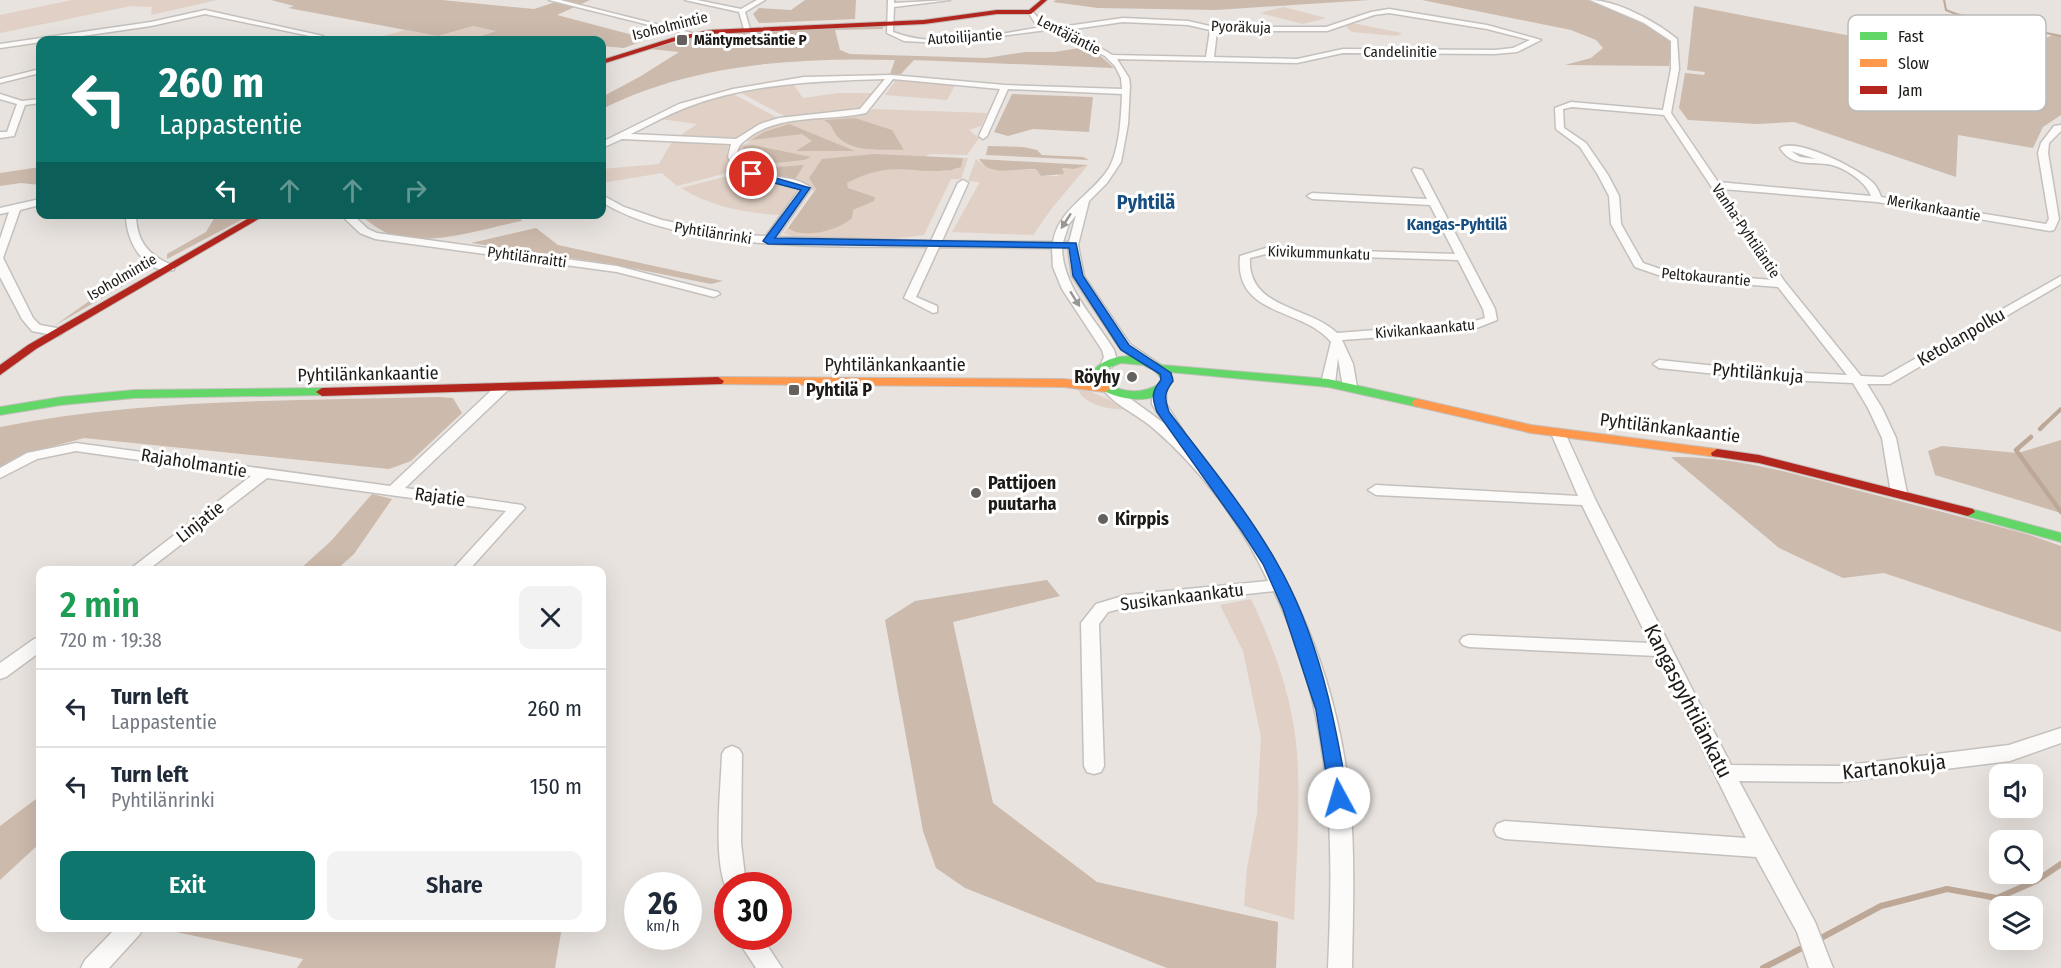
<!DOCTYPE html>
<html lang="en">
<head>
<meta charset="utf-8">
<style>
  :root { --surface:#fff; --page:#f2f2f3; --text:#1f2937; --muted:#747a83; --line:#e0e1e3; --accent:#0f766e }
  body { margin:0; font-family:"Fira Sans Condensed",sans-serif; background:var(--page); color:var(--text); height:100vh; display:flex; flex-direction:column; font-size:22px; white-space:nowrap }
  * { box-sizing:border-box; margin:0 }
  p { font-size:20px; color:var(--muted) }
  .icon { flex:none; width:33px; height:33px; fill:none; stroke:currentColor; stroke-width:2; stroke-linecap:round; stroke-linejoin:round }
  .map { position:relative; flex:1; overflow:hidden }
  .sheet { position:absolute; left:36px; top:566px; width:570px; height:366px; display:flex; flex-direction:column; background:var(--surface); border-radius:12px; box-shadow:0 6px 24px #0002 }
  .sheet>* { flex:none }
  .guide { position:absolute; left:36px; top:36px; width:570px; height:183px; border-radius:12px; box-shadow:0 6px 24px #0002; background:#0f766e; color:#fff; overflow:hidden }
  .buttons { position:absolute; left:1989px; top:764px; display:grid; gap:12px }
  .buttons a { display:grid; place-items:center; width:54px; height:54px; border-radius:12px; background:var(--surface); box-shadow:0 6px 24px #0002; font-size:30px }
  .speed { position:absolute; left:624px; top:872px; display:flex; gap:12px; font-size:30px; font-weight:700; text-align:center }
  .speed>* { display:grid; place-content:center; width:78px; height:78px; border-radius:50%; background:var(--surface); box-shadow:0 6px 24px #0002; line-height:1 }
  .speed small { font-size:15px; font-weight:400 }
  .speed .limit { border:9px solid #d22; background:#fff; color:#111 }
  .pin { position:absolute; display:grid; place-items:center; width:51px; height:51px; color:#fff; margin:-26px; border:3px solid #fff; border-radius:50%; box-shadow:0 2px 6px #0007 }
  .me { position:absolute; width:66px; margin:-33px; rotate:354deg; stroke-linejoin:round; filter:drop-shadow(0 0 4px #0008) }
  .turn { display:flex; align-items:center; gap:21px; height:126px; padding:0 24px; font-size:27px }
  .turn .icon { width:78px; height:78px; stroke-width:2.5 }
  .turn b { display:block; font-size:42px; line-height:51px }
  .lanes { display:flex; align-items:center; height:57px; padding:0 24px; background:#0003; justify-content:center; gap:30px; direction:ltr }
  .lanes .off { opacity:.35 }
  .round { display:grid; place-items:center; flex:none; width:63px; height:63px; border-radius:12px; background:var(--page) }
  .head { display:flex; align-items:center; justify-content:space-between; height:102px; padding:0 24px }
  h1 { font-size:36px; font-weight:600; line-height:45px; color:#1e9e55 }
  .cta { display:flex; gap:12px; margin-top:auto; padding:12px 24px }
  .cta a { flex:1; height:69px; border-radius:12px; background:var(--accent); color:#fff; font-size:24px; font-weight:600; line-height:69px; text-align:center }
  .cta a+a { background:var(--page); color:var(--text) }
  ul { padding:0; list-style:none }
  li { display:flex; align-items:center; gap:18px; height:78px; padding:0 24px; border-top:2px solid var(--line) }
  li div { flex:1 }
  li b { display:block; font-size:22px }
  li em { font-style:normal }
  .map>svg:first-child { display:block }
  .green { fill:#e0d0c5 }
  .forest { fill:#ccbaac }
  .lines { fill:none; stroke-linecap:round; stroke-linejoin:round }
  .stream-far3 { stroke:#bda898; stroke-width:2 }
  .stream-far2 { stroke:#bda898; stroke-width:4 }
  .stream-far1 { stroke:#bda898; stroke-width:4.5 }
  .stream { stroke:#bda898; stroke-width:6 }
  .street-casing { stroke:#c4c0bd; stroke-width:3 }
  .fast-casing { stroke:#c4c0bd; stroke-width:2 }
  .slow-casing { stroke:#c4c0bd; stroke-width:2 }
  .jam-casing { stroke:#c4c0bd; stroke-width:2 }
  .street { fill:#fcfbfa; fill-rule:evenodd }
  .fast { fill:#63d668; fill-rule:evenodd }
  .slow { fill:#ff974d; fill-rule:evenodd }
  .jam { fill:#b3261e; fill-rule:evenodd }
  .oneway { fill:#989694 }
  .route { fill:#1a73e8; stroke:#114b97; stroke-width:1.5 }
  .poi-dot { fill:#64605d; stroke:#fff; stroke-width:2 }
  .labels { text-anchor:middle; stroke-width:6; stroke-linejoin:round; paint-order:stroke }
  .far-street-label { font-size:15px; fill:#1d1a17; stroke:#fff }
  .far-poi-label { font-size:15px; font-weight:bold; fill:#1d1a17; stroke:#fff; text-anchor:start }
  .far-neighbourhood-label { font-size:16px; font-weight:bold; fill:#174d7f; stroke:#fff }
  .street-label { font-size:18px; fill:#1d1a17; stroke:#fff }
  .poi-label { font-size:18px; font-weight:bold; fill:#1d1a17; stroke:#fff; text-anchor:start }
  .far-district-label { font-size:20px; font-weight:bold; fill:#174d7f; stroke:#fff }
  .near-street-label { font-size:21px; fill:#1d1a17; stroke:#fff }
  .key { fill:#fff; stroke:#bbbab9; stroke-width:1.5 }
  .key-label { font-size:16px; fill:#1d1a17 }
</style>
</head>
<body>
<div class="map">
<svg width="2061" height="968" viewBox="0 0 2061 968">
  <rect width="100%" height="100%" fill="#e8e3df"/>
  <!-- green -->
  <g class="green">
    <path d="M72 0H217L151 15 152 7 131 6 0 33V15Z"/>
    <path d="M1283 7 1326 18 1303 24 1260 13Z"/>
    <path d="M1352 23 1402 33 1397 36 1352 32 1346 27Z"/>
    <path d="M473 26 497 31 468 40H368L405 30 438 36Z"/>
    <path d="M896 80 955 85 947 100 885 95Z"/>
    <path d="M793 84 803 98 838 93H872L857 110 788 118 741 93Z"/>
    <path d="M733 94 780 119 749 130 734 140 678 137 697 124 660 119 696 104Z"/>
    <path d="M873 109 987 113 981 126 969 130 979 138 967 155 929 154 911 167 944 171 958 169 963 158H968L961 179H951L924 235C897 240 807 243 783 233L788 228C809 244 833 220 851 211 861 206 867 205 875 197L848 188 847 183 813 182 817 185 814 193 811 186 800 183 801 180 761 175 752 171 757 168H748L741 162 748 166 743 147 739 157 737 153 739 146 751 142 745 141C766 119 834 116 863 113Z"/>
    <path d="M673 140 729 143 727 156 738 170 677 186 662 173 602 183V169L659 164Z"/>
    <path d="M976 159 983 165 1006 171 1037 169 1041 176H1058L1062 168 1074 169 1088 165 1052 208 1033 235 952 232 980 182 968 181Z"/>
    <path d="M740 173 794 187 798 195 781 215C746 213 711 207 681 188Z"/>
    <path d="M1077 386 1131 409C1114 411 1081 406 1077 386Z"/>
    <path d="M1251 599C1274 647 1293 699 1297 753 1301 808 1296 864 1294 920L1244 906 1247 868 1257 814 1261 737 1243 651 1220 605Z"/>
  </g>
  <!-- forest -->
  <g class="forest">
    <path d="M271 0H442L534 9 562 0H590L557 15 648 39 624 48 602 46V40H470L496 31 473 26 438 36 288 8 294 6Z"/>
    <path d="M805 0H856L855 19 759 23 753 14 759 8 791 10Z"/>
    <path d="M1056 0H1370L1216 10 1098 8 1053 2Z"/>
    <path d="M1422 0H1587L1635 19 1663 34 1672 43 1669 66 1565 65 1591 58 1603 48 1596 40 1571 30Z"/>
    <path d="M1694 6 1919 49 1963 27 2040 41 2054 34 2061 36V115L2043 127 2033 148 1958 135 1956 177 1794 122 1757 124 1688 120 1679 108 1685 73 1704 75 1705 72 1687 70Z"/>
    <path d="M883 25V29L835 30 840 50 850 54 986 58 1025 52H1055L1079 48 1045 31C1067 30 1099 53 1114 68L914 60 901 74H890L895 60C797 57 691 64 602 109V97L641 76 679 52 650 49 711 33Z"/>
    <path d="M1012 94 1093 97 1089 132 1033 129 1008 136 994 132Z"/>
    <path d="M855 118 892 130 904 150C885 149 855 153 839 138 832 132 834 125 824 120Z"/>
    <path d="M789 124 855 151H796L812 141 802 134 751 140 764 132Z"/>
    <path d="M752 145 811 157 804 160 749 166 739 157 743 147Z"/>
    <path d="M988 146 1023 147 1037 150 1042 155 1083 157 1089 160 986 155Z"/>
    <path d="M874 154 963 158 961 167 952 170C908 175 893 159 847 183L848 188 875 197 874 201 853 210 852 218C839 230 803 240 788 228L816 189 809 178 822 159Z"/>
    <path d="M979 159 1088 165 1074 169 1062 168 1064 174 1041 176 1036 169C1018 168 990 178 979 159Z"/>
    <path d="M804 165 795 179C784 181 771 177 764 168Z"/>
    <path d="M40 167V185L21 183 0 186V173Z"/>
    <path d="M216 215H251L167 259V254L206 232Z"/>
    <path d="M518 215 522 221C484 228 419 251 383 231 375 227 367 220 360 215Z"/>
    <path d="M536 228 558 245 723 281 711 284 611 264 471 243Z"/>
    <path d="M148 265 153 267 142 275 54 326 99 294Z"/>
    <path d="M439 397 453 398 462 413 411 461 389 469 84 438 27 453 0 467V427C144 398 293 401 439 397Z"/>
    <path d="M2061 440V513L1935 475 1928 451 1942 446 2018 453Z"/>
    <path d="M1671 457C1732 456 1793 473 1852 489 1911 504 1971 519 2030 535L2061 546V632L1884 573 1843 578 1779 548Z"/>
    <path d="M372 494 392 499 354 554 336 570H299L331 541Z"/>
    <path d="M1047 580 1060 596 953 622 993 803 1097 882 1278 922 1276 968H1167L965 888 936 868 923 831 885 620 915 601Z"/>
    <path d="M40 796V843L0 880V826Z"/>
    <path d="M164 927H562L555 968H297L303 959 162 929Z"/>
  </g>
  <g class="lines">
    <!-- stream-far3 -->
    <path class="stream-far3" d="M1944 0 1946 10 1956 14 2061 36"/>
    <!-- stream-far2 -->
    <path class="stream-far2" d="M2043 426 2061 409"/>
    <!-- stream-far1 -->
    <g class="stream-far1">
      <path d="M2040 429 2044 425"/>
      <path d="M2031 437 2016 450 2061 512"/>
    </g>
    <!-- stream -->
    <g class="stream">
      <path d="M1823 937 1881 906 1947 889 1997 898 2036 881 2061 864"/>
      <path d="M1763 968 1800 949"/>
    </g>
    <defs>
      <g id="street">
        <path d="M549 0H560L696 34 693 36Z"/>
        <path d="M685 0H697L741 9 757 0H765L745 12 750 29 747 31 744 29 739 12Z"/>
        <path d="M888 0H894V3L950 0 894 7 893 32C938 50 996 34 1042 27L1035 23 1028 12 1031 10 1040 20 1053 28 1123 18 1188 21 1214 27H1326L1371 12 1389 9 1487 25 1541 40 1517 52 1495 54 1343 53 1297 63 1117 59 1129 78 1130 86 1128 124 1121 162 1107 183 1089 201 1078 245 1084 276 1130 344 1159 364 1153 368 1148 367 1119 347 1072 276 1068 248H1062C1063 288 1095 318 1114 350L1116 357 1112 367 1107 368 1101 364 1104 357 1102 350 1062 289 1053 267 1052 248 939 247 916 297 937 306V312L933 313 904 298 928 247C833 246 683 252 602 202V195L624 207 662 220 730 234 766 236 800 189C776 178 742 185 728 157L731 144 622 139 602 148V142L679 104 733 89 804 77 891 75 1005 85 1122 89 1121 78 1115 66 1105 56 1047 30 944 43 904 41 887 33ZM1389 13 1487 29 1530 40 1513 48 1495 50 1343 49 1297 59 1214 57 1217 31H1327L1374 15ZM1123 22 1188 25 1210 30 1206 57 1112 55 1096 45 1060 31ZM885 79 860 109 779 118 760 124 736 139 631 134C649 125 667 115 685 108 749 83 818 81 885 79ZM893 79 1000 89 979 136 983 139 987 136 1008 89 1122 94C1121 116 1120 148 1109 168 1093 194 1058 209 1053 242L942 241 968 183 963 180 958 183 931 241 777 237 811 188C793 173 765 181 745 167 737 161 734 151 742 143 775 112 825 122 866 113ZM1076 215 1069 242H1063L1069 224Z"/>
        <path d="M1590 0C1616 0 1657 22 1677 39L1679 69 1671 113 1718 182 1871 196C1866 181 1841 165 1826 164 1808 162 1791 166 1780 148 1796 137 1857 168 1871 181 1876 185 1879 191 1881 197L2046 224 2049 219 2038 153 2041 143 2054 126 2061 125V131L2049 143 2048 153 2059 219 2054 230 2050 231 1877 202 1722 189 1785 282 1861 376 1883 377 2061 276V284L1890 384H1867L1882 408 1896 438 1907 493 1904 496 1899 498 1891 493 1882 438 1868 408 1853 383 1764 379 1659 368 1653 364 1659 360 1764 371 1847 375 1778 287 1667 278 1635 267 1611 224 1609 196 1598 175 1580 147 1556 129 1555 108 1571 102 1663 110 1671 69V41L1644 23ZM1572 107 1664 115 1773 280 1669 272 1643 263 1621 224 1619 196 1608 175 1586 143 1564 128 1563 109ZM1791 151 1816 159 1800 157Z"/>
        <path d="M205 10 323 36 299 40 310 36 205 14 151 26 0 48V44L151 22Z"/>
        <path d="M40 69V73L0 83V79Z"/>
        <path d="M0 94 22 101 40 99V103L25 105 14 136 0 138V132H7L17 104 0 99Z"/>
        <path d="M1414 168 1422 170 1495 309 1497 320 1469 331 1342 340 1353 364 1357 387 1350 391 1343 387 1338 358 1335 383 1333 386H1323L1321 383 1331 342C1303 307 1234 317 1240 256L1266 248 1455 254 1430 205 1312 199 1307 196 1312 193 1427 199 1412 170ZM1266 254 1458 260 1483 309 1485 318 1468 323 1337 333C1309 306 1247 309 1250 258Z"/>
        <path d="M40 199V205L20 210 3 258 33 318 40 325 62 329 64 332 58 336 32 331 22 319 0 277V239L9 212 0 214V208Z"/>
        <path d="M126 214H136C136 242 149 256 174 266V270C144 275 125 239 126 214Z"/>
        <path d="M340 214H352L368 229 377 233 617 266 718 292 720 294 714 297 617 272 375 239 360 233Z"/>
        <path d="M502 384 507 385 509 388 507 391 405 488 522 505 525 508 522 511 469 570H452L506 511 267 478 148 570H129L251 476 76 451 37 459 0 478V468L27 453 76 443 390 486 497 385Z"/>
        <path d="M1159 386 1166 390V404L1184 432 1177 436C1278 532 1336 662 1350 799 1355 855 1353 912 1352 968H1328C1334 836 1333 713 1274 591L1127 607 1108 612 1099 624 1104 766 1101 772 1094 774 1087 772 1084 766 1081 623 1096 604 1126 595 1268 581C1241 523 1201 469 1153 428 1138 415 1118 407 1105 392L1107 389H1117L1165 424 1152 404V390Z"/>
        <path d="M1558 429 1565 433 1596 501 1731 765 1840 766 2009 745 2061 728V743L2010 761 1840 782 1739 781 1815 922 1833 968H1809L1797 932 1756 857 1505 839 1497 836 1494 830 1497 824 1505 821 1746 838 1657 656 1469 647 1463 645 1460 641 1463 637 1469 635 1650 643 1582 505 1376 495 1368 490 1376 485 1578 496 1551 433Z"/>
        <path d="M40 637V652L6 677 0 679V663L34 639Z"/>
        <path d="M732 746 739 749 742 754 741 843 746 885H728V892C712 864 721 788 722 754L725 749Z"/>
        <path d="M117 927H143L140 934 109 968H81L85 960Z"/>
        <path d="M735 936H761L782 968H756Z"/>
      </g>
      <g id="fast">
        <path d="M1133 356 1150 359 1162 365 1328 379 1418 399 1424 403 1418 407 1328 387 1169 372 1173 378C1161 410 1116 400 1094 386L1090 374C1101 360 1115 356 1133 356ZM1121 363 1143 365 1154 370 1161 378 1159 384C1140 395 1122 393 1104 381L1102 375 1108 368Z"/>
        <path d="M322 388 326 389 328 392 326 395 134 398 61 405 0 415V407L61 397 134 390Z"/>
        <path d="M1968 508 2061 533V542L1963 515 1961 512 1963 509Z"/>
      </g>
      <g id="slow">
        <path d="M718 377 1064 379 1105 384 1111 388 1105 392 1064 387 714 384 712 381Z"/>
        <path d="M1418 399 1531 425 1717 449 1723 453 1717 457 1531 433 1414 406 1412 403 1414 400Z"/>
      </g>
      <g id="jam">
        <path d="M1041 0H1047L1031 14H997L924 24 709 34 675 41 602 64V60L672 38 709 30 924 20 997 10H1029Z"/>
        <path d="M256 214H267L36 349 0 375V365L28 345Z"/>
        <path d="M718 377 724 381 722 384 322 396 316 392 322 388Z"/>
        <path d="M1717 449 1759 455 1973 509 1975 512 1968 516 1759 463 1712 456 1711 453Z"/>
      </g>
    </defs>
    <!-- street casing -->
    <use href="#street" class="street-casing"/>
    <!-- fast casing -->
    <use href="#fast" class="fast-casing"/>
    <!-- slow casing -->
    <use href="#slow" class="slow-casing"/>
    <!-- jam casing -->
    <use href="#jam" class="jam-casing"/>
    <!-- street -->
    <use href="#street" class="street"/>
    <!-- fast -->
    <use href="#fast" class="fast"/>
    <!-- slow -->
    <use href="#slow" class="slow"/>
    <!-- jam -->
    <use href="#jam" class="jam"/>
  </g>
  <!-- one-way arrows -->
  <defs><path id="oneway-solid" d="M-6-.8H1V-3.2L6.5 0L1 3.2V.8H-6Z" transform="scale(1.5)"/></defs>
  <g class="oneway">
    <use href="#oneway-solid" transform="translate(1066 221) rotate(123)"/>
    <use href="#oneway-solid" transform="translate(1075 299) rotate(58)"/>
  </g>
  <!-- route -->
  <path class="route" d="M752 171 810 188 775 238 1076 243 1083 276 1129 345 1171 373 1173 381C1164 393 1164 397 1169 412 1206 461 1247 510 1277 563 1318 634 1335 718 1348 798L1346 803 1339 805 1332 803 1330 798 1316 710 1283 609 1263 564 1241 530 1157 412C1152 398 1151 392 1161 380L1160 374 1121 350 1073 276 1069 248 768 244 763 241 801 190 748 176Z"/>
  <!-- markers -->
  <g class="poi-dot">
    <rect x="676" y="34" width="12" height="12" rx="3"/>
    <circle cx="1132" cy="377" r="6"/>
    <rect x="788" y="384" width="12" height="12" rx="3"/>
    <circle cx="976" cy="493" r="6"/>
    <circle cx="1103" cy="519" r="6"/>
  </g>
  <g class="labels">
    <!-- far-street labels -->
    <g class="far-street-label">
      <text transform="translate(670 26) rotate(-14)" y="5">Isoholmintie</text>
      <text transform="translate(1241 27) rotate(2)" y="5">Pyoräkuja</text>
      <text transform="translate(1069 35) rotate(27)" y="5">Lentäjäntie</text>
      <text transform="translate(965 37) rotate(-4)" y="5">Autoilijantie</text>
      <text x="1400" y="57">Candelinitie</text>
      <text transform="translate(1934 208) rotate(10)" y="5">Merikankaantie</text>
      <text transform="translate(1746 231) rotate(56)" y="5">Vanha-Pyhtiläntie</text>
      <text transform="translate(713 233) rotate(9)" y="5">Pyhtilänrinki</text>
      <text transform="translate(1319 253) rotate(2)" y="5">Kivikummunkatu</text>
      <text transform="translate(527 257) rotate(8)" y="5">Pyhtilänraitti</text>
      <text transform="translate(122 277) rotate(-30)" y="5">Isoholmintie</text>
      <text transform="translate(1706 277) rotate(5)" y="5">Peltokaurantie</text>
      <text transform="translate(1425 329) rotate(-5)" y="5">Kivikankaankatu</text>
    </g>
    <!-- far-poi labels -->
    <g class="far-poi-label">
      <text x="694" y="45">Mäntymetsäntie P</text>
    </g>
    <!-- far-neighbourhood labels -->
    <g class="far-neighbourhood-label">
      <text x="1457" y="230">Kangas-Pyhtilä</text>
    </g>
    <!-- street labels -->
    <g class="street-label">
      <text transform="translate(1961 337) rotate(-30)" y="6">Ketolanpolku</text>
      <text x="895" y="371">Pyhtilänkankaantie</text>
      <text transform="translate(1758 373) rotate(5)" y="6">Pyhtilänkuja</text>
      <text transform="translate(368 374) rotate(-1)" y="6">Pyhtilänkankaantie</text>
      <text transform="translate(1670 428) rotate(7)" y="6">Pyhtilänkankaantie</text>
      <text transform="translate(194 463) rotate(9)" y="6">Rajaholmantie</text>
      <text transform="translate(440 497) rotate(8)" y="6">Rajatie</text>
      <text transform="translate(200 522) rotate(-38)" y="6">Linjatie</text>
      <text transform="translate(1182 597) rotate(-7)" y="6">Susikankaankatu</text>
    </g>
    <!-- poi labels -->
    <g class="poi-label">
      <text x="1120" y="383" text-anchor="end">Röyhy</text>
      <text x="806" y="396">Pyhtilä P</text>
      <text x="988" y="489">Pattijoen<tspan x="988" dy="21">puutarha</tspan></text>
      <text x="1115" y="525">Kirppis</text>
    </g>
    <!-- far-district labels -->
    <g class="far-district-label">
      <text x="1146" y="209">Pyhtilä</text>
    </g>
    <!-- near-street labels -->
    <g class="near-street-label">
      <text transform="translate(1688 701) rotate(63)" y="7">Kangaspyhtilänkatu</text>
      <text transform="translate(1894 767) rotate(-6)" y="7">Kartanokuja</text>
    </g>
  </g>
  <!-- legend -->
  <rect x="1848" y="15" width="198" height="96" rx="9" class="key"/>
  <rect x="1860" y="32" width="27" height="8" fill="#63d668"/>
  <rect x="1860" y="59" width="27" height="8" fill="#ff974d"/>
  <rect x="1860" y="86" width="27" height="8" fill="#b3261e"/>
  <g class="key-label">
    <text x="1898" y="42">Fast</text>
    <text x="1898" y="69">Slow</text>
    <text x="1898" y="96">Jam</text>
  </g>
</svg>
<div class="buttons">
<a><svg class="icon" aria-label="sound" viewBox="0 0 24 24"><path d="M4 9h4l5-4v14l-5-4H4zM17 9q2 3 0 6"/></svg></a>
<a><svg class="icon" aria-label="search" viewBox="0 0 24 24"><circle cx="10" cy="10" r="6"/><path d="M15 15l6 6"/></svg></a>
<a><svg class="icon" aria-label="layers" viewBox="0 0 24 24"><path d="M12 4l9 5-9 5-9-5zM3 14l9 5 9-5"/></svg></a>
</div>
<div class="speed"><div>26<small>km/h</small></div><div class="limit">30</div></div>
<div class="pin" style="left:752px;top:174px;background:#d93025"><svg class="icon" aria-label="arrive" viewBox="0 0 24 24"><path d="M6 21V4h12l-3 4 3 4H6"/></svg></div>
<svg class="me" style="left:1339px;top:798px" viewBox="-20 -20 40 40"><circle r="19" fill="#fff"/><path d="M0-13L10 11 0 6-10 11z" fill="#1a73e8"/></svg>
<div class="guide">
<div class="turn"><svg class="icon" aria-label="left" viewBox="0 0 24 24"><path d="M17 20v-9H6M10 6l-5 5 5 5"/></svg><div><b>260 m</b>Lappastentie</div></div>
<div class="lanes"><svg class="icon" aria-label="left" viewBox="0 0 24 24"><path d="M17 20v-9H6M10 6l-5 5 5 5"/></svg><svg class="icon off" aria-label="ahead" viewBox="0 0 24 24"><path d="M12 20V5M6 11l6-6 6 6"/></svg><svg class="icon off" aria-label="ahead" viewBox="0 0 24 24"><path d="M12 20V5M6 11l6-6 6 6"/></svg><svg class="icon off" aria-label="right" viewBox="0 0 24 24"><path d="M7 20v-9h11M14 6l5 5-5 5"/></svg></div>
</div>
<section class="sheet">
<div class="head"><div><h1>2 min</h1><p>720 m · 19:38</p></div><a class="round"><svg class="icon" aria-label="close" viewBox="0 0 24 24"><path d="M6 6l12 12M18 6L6 18"/></svg></a></div>
<ul>
<li><svg class="icon" aria-label="left" viewBox="0 0 24 24"><path d="M17 20v-9H6M10 6l-5 5 5 5"/></svg><div><b>Turn left</b><p>Lappastentie</p></div><em>260 m</em></li>
<li><svg class="icon" aria-label="left" viewBox="0 0 24 24"><path d="M17 20v-9H6M10 6l-5 5 5 5"/></svg><div><b>Turn left</b><p>Pyhtilänrinki</p></div><em>150 m</em></li>
</ul>
<div class="cta"><a>Exit</a><a>Share</a></div>
</section>
</div>
</body>
</html>
